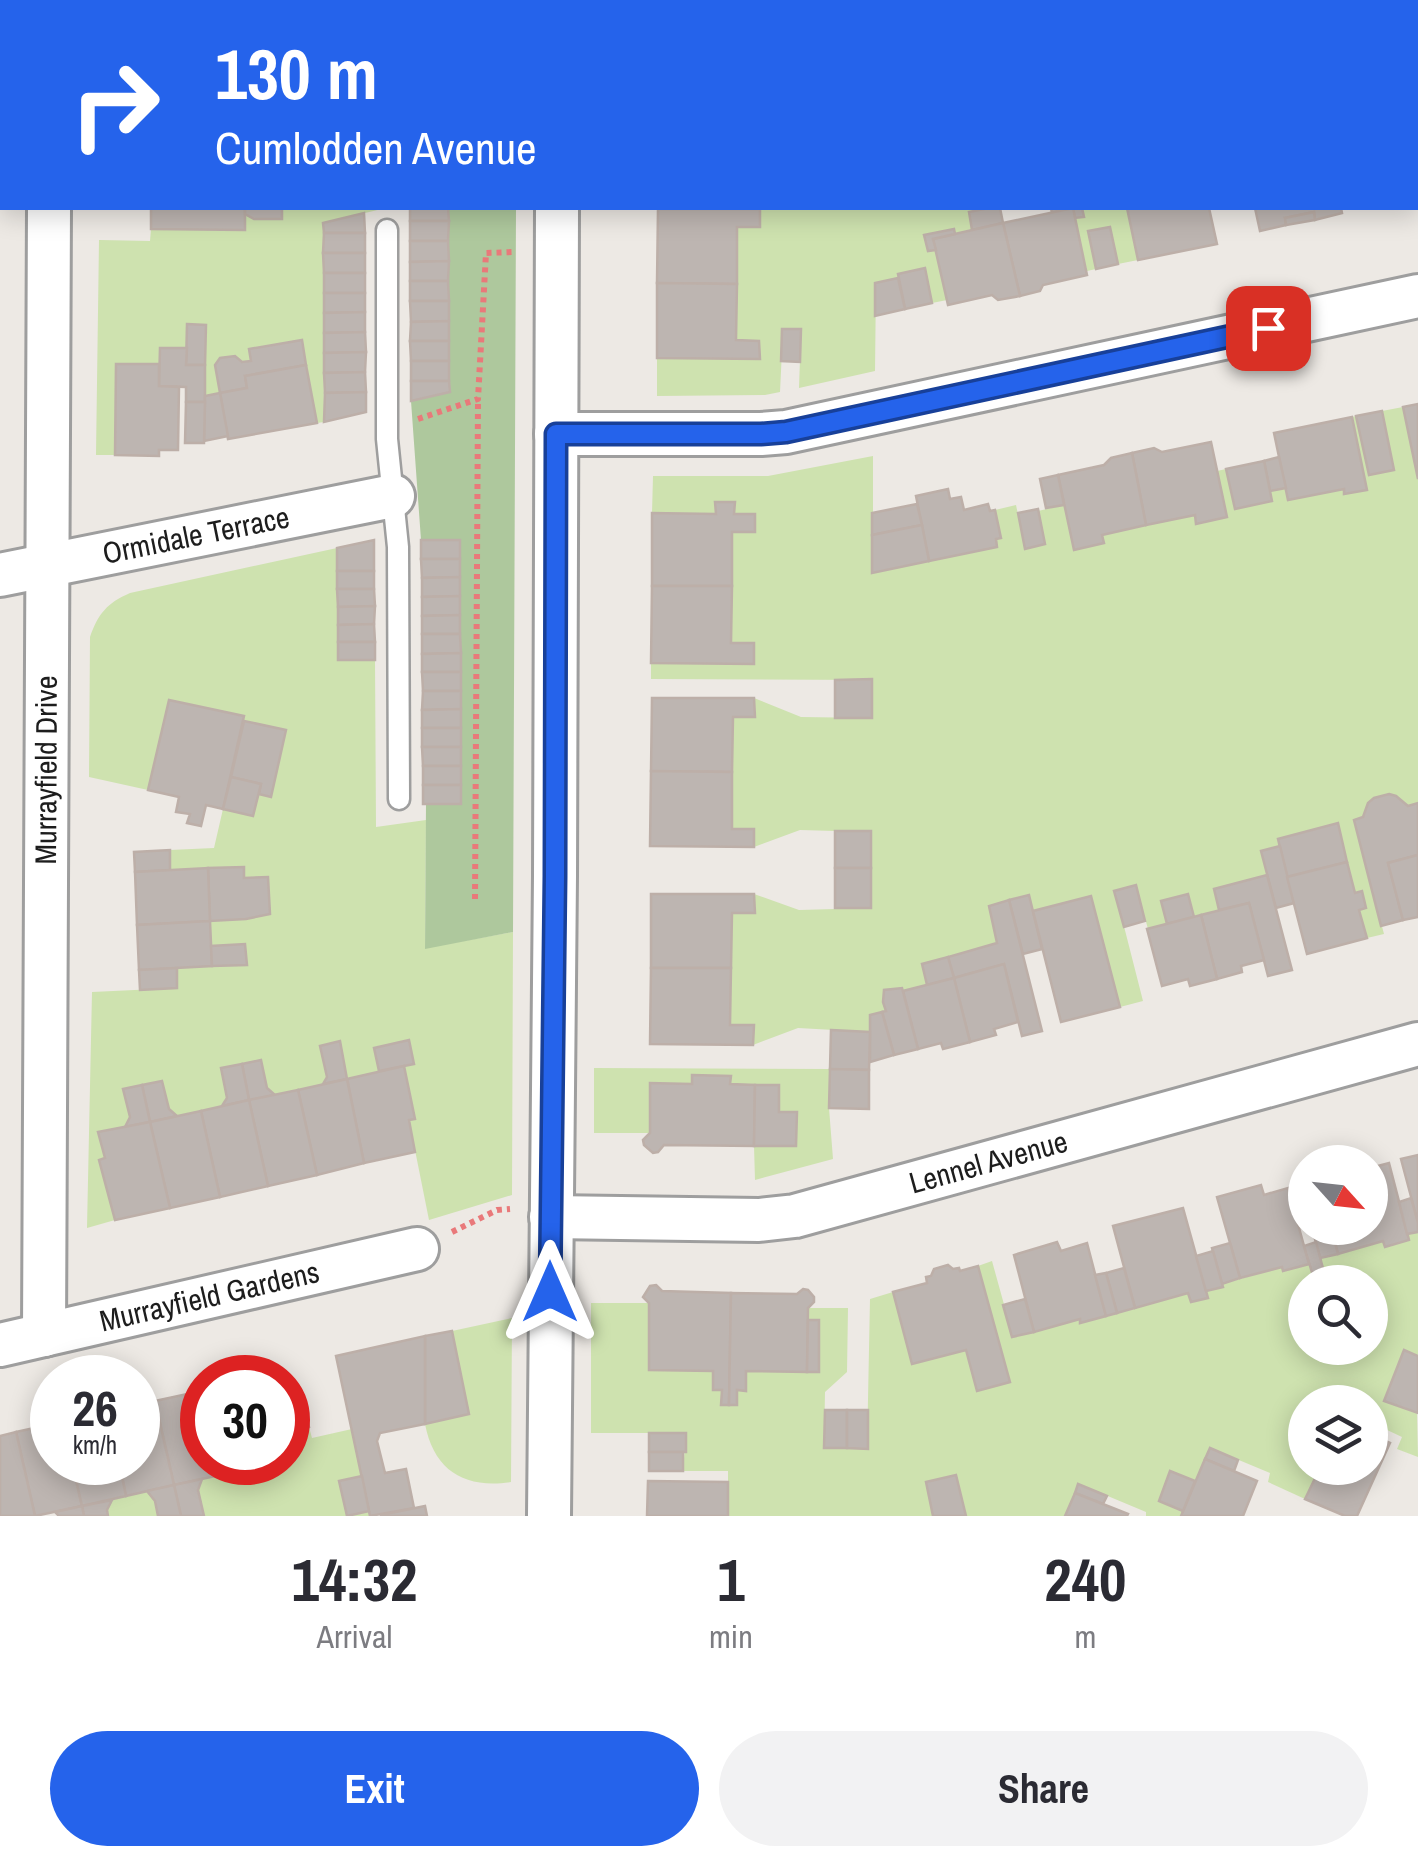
<!DOCTYPE html>
<html lang="en">
<head>
<meta charset="utf-8">
<style>
  :root { --surface:#fff; --page:#f2f2f3; --text:#2b2b33; --muted:#7c7c81; --accent:#2563eb }
  body { margin:0; font-family:"Archivo Narrow",sans-serif; background:var(--page); color:var(--text); height:100vh; display:flex; flex-direction:column; font-size:38px; white-space:nowrap }
  * { box-sizing:border-box; margin:0 }
  p { font-size:32px; color:var(--muted) }
  .icon { flex:none; width:55px; height:55px; fill:none; stroke:currentColor; stroke-width:2; stroke-linecap:round; stroke-linejoin:round }
  .map { position:relative; height:1516px; overflow:hidden }
  .side { display:flex; flex-direction:column; background:var(--surface); flex:1 }
  .side>* { flex:none }
  .guide { position:absolute; left:0px; top:0px; width:1420px; height:210px; box-shadow:0 5px 25px #0003; background:#2563eb; color:#fff; overflow:hidden }
  .needle { width:65px; rotate:117deg }
  .controls { position:absolute; left:1288px; top:1145px; display:grid; gap:20px }
  .controls a { display:grid; place-items:center; width:100px; height:100px; border-radius:50%; background:var(--surface); box-shadow:0 5px 25px #0003; font-size:50px }
  .speed { position:absolute; left:30px; top:1355px; display:flex; gap:20px; font-size:50px; font-weight:700; text-align:center }
  .speed>* { display:grid; place-content:center; width:130px; height:130px; border-radius:50%; background:var(--surface); box-shadow:0 5px 25px #0003; line-height:1 }
  .speed small { font-size:25px; font-weight:400 }
  .speed .limit { border:15px solid #d22; background:#fff; color:#111 }
  .pin { position:absolute; display:grid; place-items:center; width:85px; height:85px; color:#fff; margin:-42px; border-radius:20px; box-shadow:0 5px 15px #0006 }
  .me { position:absolute; width:110px; margin:-55px; rotate:0deg; stroke-linejoin:round; filter:drop-shadow(0 0 8px #0008) }
  .turn { display:flex; align-items:center; gap:35px; height:210px; padding:0 50px; font-size:45px }
  .turn .icon { width:130px; height:130px; stroke-width:2.5 }
  .turn b { display:block; font-size:70px; line-height:85px }
  .eta { display:flex; justify-content:space-evenly; align-items:center; height:170px; text-align:center }
  .eta b { font-size:60px; font-weight:700; line-height:70px }
  .action { display:flex; gap:20px; margin-top:auto; padding:20px 50px }
  .action a { flex:1; height:115px; border-radius:60px; background:var(--accent); color:#fff; font-size:40px; font-weight:700; line-height:115px; text-align:center }
  .action a+a { background:var(--page); color:var(--text) }
  .map>svg:first-child { display:block }
  .grass { fill:#cee2af; fill-rule:evenodd }
  .forest { fill:#aec89d }
  .building { fill:#bdb5b1; stroke:#bdafa8; stroke-width:2.5 }
  .lines { fill:none; stroke-linecap:round; stroke-linejoin:round }
  .service-casing { stroke:#9e9e9e; stroke-width:25 }
  .minor-casing { stroke:#9e9e9e; stroke-width:48 }
  .path { stroke:#e9797a; stroke-width:6; stroke-dasharray:5 5; stroke-linecap:butt }
  .service { stroke:#fff; stroke-width:20 }
  .minor { stroke:#fff; stroke-width:42 }
  .route-casing { stroke:#184099; stroke-width:25 }
  .route { stroke:#2563eb; stroke-width:18 }
  .labels { text-anchor:middle; stroke-width:10; stroke-linejoin:round; paint-order:stroke }
  .street-label { font-size:30px; fill:#1d1d1d; stroke:#fff }
</style>
</head>
<body>
<div class="map">
<svg width="1418" height="1516" viewBox="0 0 1418 1516">
  <rect width="100%" height="100%" fill="#ede9e4"/>
  <!-- grass -->
  <g class="grass">
    <path d="M851 0H1418V104V2H851Z"/>
    <path d="M282 208H386L323 223 324 422 317 423 302 340 251 361 242 362 235 356 220 358 215 365 220 393 205 396 206 326 188 324 187 348H160L159 364H116L115 455H96L99 240 150 241 151 229 244 230 245 214 254 219H281Z"/>
    <path d="M760 208H989L969 212 972 230 955 234 953 229 925 235 936 250 947 300 932 303 924 268 899 274 898 278 876 283 875 371 799 388 801 330 783 329 780 392 765 395 657 396V358H759V341L736 340 737 227H760Z"/>
    <path d="M1082 208H1127L1138 260 1118 264 1109 227 1088 232 1096 269 1087 271 1075 219 1084 217Z"/>
    <path d="M1403 407 1418 479V803L1408 806C1391 788 1369 794 1363 817L1354 820 1384 934 1367 938 1359 910 1366 908 1355 893 1337 824 1278 839 1280 846 1261 851 1267 875 1214 889 1219 910 1194 917 1162 901 1167 924 1148 929 1136 885 1115 891 1143 1001 1120 1007 1091 896 1033 911 1028 895 989 906 997 943 923 964 927 985 903 991 901 988 884 990 883 1002 886 1011 870 1032 798 1028 753 1045 754 1025H730L732 913H754V894L799 910 871 908V832L800 830 754 847V829H732L733 717H754V698L801 717 872 718V680L651 679V663L731 643 732 532H755V515L734 514V502H716V514L652 513 653 476H768L873 456V573L997 547 996 539 1001 537 995 510 1016 505 1025 548 1038 511 1064 505 1074 550 1104 543 1102 535 1195 515 1197 524 1226 517 1217 471 1226 469 1235 509 1272 501 1270 491 1286 488 1289 500 1344 489V493L1366 490 1352 417 1356 416 1370 475 1394 470 1382 411Z"/>
    <path d="M337 548 338 659 375 660 376 827 426 820 425 948 513 932 512 1195 429 1220 409 1120 415 1119 404 1066 414 1064 409 1041 375 1047 379 1071 347 1079 339 1042 320 1046 327 1077 323 1084 275 1095 267 1088 260 1060 221 1068 227 1098 222 1106 177 1116 123 1089 130 1117 125 1127 99 1133 105 1158 99 1160 115 1220 87 1228 92 992 177 988V968L246 964 245 944 211 946 210 921 246 919 269 914 268 877 244 878 243 867 170 870V850L214 848 223 809 253 815 259 794 271 796 286 731 244 721V716L170 700 148 790 89 777 90 637C98 614 107 603 130 593Z"/>
    <path d="M594 1068 830 1069 829 1108 833 1159 755 1180 754 1146H796L797 1112H779V1085L730 1084V1076L692 1075V1084L650 1083V1133H594Z"/>
    <path d="M1418 1232V1356L1404 1351 1384 1400 1417 1413 1418 1457 1397 1449 1402 1437 1370 1422V1402H1305V1468H1320L1305 1499 1268 1482 1270 1473 1210 1448 1195 1481 1170 1472 1159 1500 1183 1511 1181 1516H1146V1512L1079 1484 1065 1516H966L955 1475 926 1482 933 1516H728V1471H683L686 1433H591V1303H649V1370L713 1371V1389L722 1390V1405H737V1390L745 1391 746 1371 818 1372 819 1321 808 1320V1308H848L847 1372 825 1392 824 1447 867 1449 870 1299 893 1292 912 1364 966 1350 978 1391 1010 1382 978 1266 992 1261 1013 1337 1080 1319 1081 1323 1188 1293 1222 1287V1284L1282 1267 1283 1271 1309 1264 1314 1279 1325 1276 1320 1258 1383 1241 1386 1247 1409 1240 1407 1234ZM1305 1282H1370V1348H1305Z"/>
    <path d="M512 1318 511 1482C465 1489 434 1471 425 1424L469 1414 452 1331Z"/>
    <path d="M309 1427 312 1438 352 1429 362 1476 339 1481 347 1515 369 1511 370 1516H204L198 1490 202 1479 242 1470 240 1463 288 1462V1432Z"/>
    <path d="M147 1491 155 1501 158 1516H108L107 1510 112 1500Z"/>
  </g>
  <!-- forest -->
  <path class="forest" d="M448 208H516L513 932 425 949 426 804 461 803 460 541 421 540 411 401 450 392Z"/>
  <!-- building -->
  <g class="building">
    <rect x="153" y="0" width="94" height="2"/>
    <path d="M151 208H245V230L151 229Z"/>
    <path d="M245 208H282V219H254L245 214Z"/>
    <path d="M410 208H448L449 221H410Z"/>
    <path d="M989 208H1000L1003 223 972 230 969 212Z"/>
    <path d="M1051 208H1082L1084 217 1075 218 1073 208 1052 213Z"/>
    <path d="M1073 208 1087 275 1043 285 1040 291 1020 296 1003 223Z"/>
    <path d="M1127 208H1209L1217 244 1138 260Z"/>
    <path d="M1255 208H1341L1342 213 1315 220 1314 212 1304 214 1285 218 1286 225 1260 231Z"/>
    <path d="M658 209H760V227H737V284L657 283Z"/>
    <path d="M1314 212 1315 220 1286 225 1285 218Z"/>
    <path d="M364 213 365 233H324L323 223Z"/>
    <path d="M410 221H449L448 241H410Z"/>
    <path d="M1003 223 1020 296 998 300 992 295 948 305 933 239Z"/>
    <path d="M1110 227 1118 264 1096 269 1088 231Z"/>
    <path d="M954 229 955 234 933 239 936 250 928 251 924 235Z"/>
    <path d="M324 233H365V253H323Z"/>
    <path d="M410 241H448L449 261 410 262Z"/>
    <path d="M323 253H365V273H324Z"/>
    <path d="M449 261 448 281H410V262Z"/>
    <path d="M925 268 932 303 905 309 898 274Z"/>
    <rect x="324" y="273" width="41" height="20"/>
    <path d="M898 278 905 309 875 316V283Z"/>
    <path d="M410 281H448L449 301H410Z"/>
    <path d="M657 283 737 284 736 340 759 341 760 359 657 358Z"/>
    <path d="M324 293H365V312L324 313Z"/>
    <path d="M410 301H449V321L411 322Z"/>
    <path d="M365 312V332L324 333V313Z"/>
    <path d="M449 321V341H410L411 322Z"/>
    <path d="M187 324 206 325 205 365H186Z"/>
    <path d="M782 329H801L800 362 781 361Z"/>
    <path d="M365 332 366 352 324 353V333Z"/>
    <path d="M302 340 306 365 245 376 247 388 220 393 215 365 220 358 235 356 242 362 251 361 249 349Z"/>
    <path d="M410 341H449V361H411Z"/>
    <path d="M160 348H187L186 365H205V402H186V387L159 386Z"/>
    <path d="M366 352 365 372 324 373V353Z"/>
    <rect x="411" y="361" width="38" height="20"/>
    <path d="M116 364H159V386L179 387 178 450H159V456L115 455Z"/>
    <path d="M306 365 317 423 228 439 220 393 247 388 245 376Z"/>
    <path d="M365 372 366 392 325 393 324 373Z"/>
    <path d="M411 381H449L450 392 411 401Z"/>
    <path d="M366 392V412L324 422 325 393Z"/>
    <path d="M220 393 228 436 204 441 205 396Z"/>
    <path d="M186 402H205L204 443H185Z"/>
    <path d="M1418 404V479L1403 407Z"/>
    <path d="M1382 411 1394 470 1369 475 1356 416Z"/>
    <path d="M1352 417 1367 490 1344 494V489L1288 500 1274 433Z"/>
    <path d="M1211 442 1227 517 1196 524 1195 515 1146 525 1132 453 1154 448 1162 452Z"/>
    <path d="M1132 453 1146 525 1102 535 1104 543 1074 550 1058 475 1104 465 1111 458Z"/>
    <path d="M1279 457 1286 488 1270 491 1264 461Z"/>
    <path d="M1264 461 1272 501 1235 509 1226 469Z"/>
    <path d="M1058 475 1064 505 1046 508 1040 479Z"/>
    <path d="M948 489 950 499 961 497 964 510 988 504 990 511 995 510 1001 538 996 539 997 547 929 561 916 496Z"/>
    <path d="M715 502H735L734 514H755V532H732V586H652V513L716 514Z"/>
    <path d="M917 504 922 525 872 535V513Z"/>
    <path d="M1038 509 1045 544 1025 549 1018 513Z"/>
    <path d="M922 525 929 561 872 573V535Z"/>
    <path d="M374 540V571H337V548Z"/>
    <rect x="421" y="540" width="39" height="19"/>
    <path d="M421 559H460V577L422 578Z"/>
    <rect x="337" y="571" width="37" height="18"/>
    <path d="M460 577V596L422 597V578Z"/>
    <path d="M652 586H732L731 643H754V664L651 663Z"/>
    <path d="M337 589H374L375 606 338 607Z"/>
    <path d="M460 596V615L422 616V597Z"/>
    <path d="M375 606 374 624 338 625V607Z"/>
    <path d="M460 615V634H422V616Z"/>
    <path d="M374 624 375 642H338V625Z"/>
    <path d="M422 634H460L461 653 422 654Z"/>
    <rect x="338" y="642" width="37" height="18"/>
    <path d="M461 653V672H422V654Z"/>
    <path d="M422 672H461V691H423Z"/>
    <path d="M872 679V718H835V680Z"/>
    <path d="M423 691H461V709L422 710Z"/>
    <path d="M652 698H754L755 717H733L732 772 651 771Z"/>
    <path d="M169 700 244 716 223 809 206 805 201 826 187 823 190 814 176 812 179 797 148 790Z"/>
    <path d="M461 709V728H422V710Z"/>
    <path d="M244 721 286 730 271 797 259 794 261 784 231 777Z"/>
    <rect x="422" y="728" width="39" height="19"/>
    <path d="M422 747H461V766H423Z"/>
    <rect x="423" y="766" width="38" height="19"/>
    <path d="M651 771 732 772V829H754V847L650 846Z"/>
    <path d="M231 777 261 784 253 816 223 809Z"/>
    <rect x="423" y="785" width="38" height="19"/>
    <path d="M1389 794 1396 796 1408 806 1418 803V855L1388 863 1403 920 1381 926 1354 820 1363 817 1368 803 1374 798Z"/>
    <path d="M1338 823 1347 862 1287 877 1278 839Z"/>
    <rect x="835" y="831" width="36" height="37"/>
    <path d="M1280 846 1294 903 1276 908 1261 851Z"/>
    <path d="M170 850V870L135 872 134 852Z"/>
    <path d="M1418 855V917L1403 920 1388 863Z"/>
    <path d="M1347 862 1355 893 1362 891 1366 908 1359 910 1367 938 1307 954 1287 877Z"/>
    <path d="M244 867V878L268 877 270 914 246 919 210 921 208 868Z"/>
    <path d="M208 868 210 921 137 925 135 872Z"/>
    <rect x="835" y="868" width="36" height="40"/>
    <path d="M1267 875 1292 970 1268 976 1249 903 1219 910 1214 889Z"/>
    <path d="M1136 885 1145 921 1124 927 1114 891Z"/>
    <path d="M651 894H754L755 913H732L731 968H651Z"/>
    <path d="M1188 894 1194 917 1167 924 1161 901Z"/>
    <path d="M1029 895 1042 949 1023 954 1009 900Z"/>
    <path d="M1091 896 1120 1007 1061 1022 1033 911Z"/>
    <path d="M1009 900 1042 1031 1022 1036 1004 964 954 978 948 957 997 943 989 906Z"/>
    <path d="M1249 903 1264 960 1241 966 1242 972 1217 979 1201 915Z"/>
    <path d="M1201 915 1217 979 1190 986 1188 979 1162 986 1147 929Z"/>
    <path d="M210 921 212 966 139 970 137 925Z"/>
    <path d="M245 944 247 965 212 966 211 946Z"/>
    <path d="M948 957 954 978 927 985 922 964Z"/>
    <path d="M1004 964 1018 1022 994 1029 996 1035 970 1042 954 978Z"/>
    <path d="M177 968V988L140 990 139 970Z"/>
    <path d="M651 968H731L730 1025H754L753 1045 650 1044Z"/>
    <path d="M954 978 970 1042 943 1049 941 1043 918 1049 903 991Z"/>
    <path d="M902 988 918 1049 894 1055 882 1012 886 1011 883 1002 884 990Z"/>
    <path d="M882 1012 894 1055 870 1062V1015Z"/>
    <path d="M831 1030 870 1032 869 1070 830 1069Z"/>
    <path d="M409 1040 414 1064 379 1071 374 1048Z"/>
    <path d="M340 1041 347 1079 323 1084 327 1077 320 1046Z"/>
    <path d="M261 1060 267 1088 275 1095 249 1100 242 1064Z"/>
    <path d="M242 1064 249 1100 222 1106 227 1098 221 1068Z"/>
    <path d="M404 1066 415 1119 409 1120 415 1152 364 1163 347 1079Z"/>
    <path d="M830 1069 869 1070V1109L829 1108Z"/>
    <path d="M692 1075 731 1076 730 1084 755 1085 754 1146 664 1145 658 1152 653 1153 644 1145 643 1140 650 1133V1083L692 1084Z"/>
    <path d="M347 1079 364 1163 317 1175 298 1090Z"/>
    <path d="M162 1081 169 1109 177 1116 150 1122 142 1085Z"/>
    <path d="M142 1085 150 1122 125 1127 130 1117 123 1089Z"/>
    <path d="M755 1085H779V1112H797L796 1146H754Z"/>
    <path d="M298 1090 317 1175 268 1186 249 1100Z"/>
    <path d="M249 1100 268 1186 220 1197 201 1111Z"/>
    <path d="M201 1111 220 1197 170 1208 150 1122Z"/>
    <path d="M150 1122 170 1208 115 1220 99 1160 105 1158 98 1132Z"/>
    <path d="M1418 1155V1223L1401 1159Z"/>
    <path d="M1389 1163 1409 1240 1385 1247 1383 1241 1338 1254 1331 1228H1370V1168Z"/>
    <path d="M1261 1185 1264 1195 1288 1188 1309 1264 1283 1271 1282 1267 1240 1278 1217 1197Z"/>
    <path d="M1411 1198 1418 1223V1232L1407 1234 1399 1202Z"/>
    <path d="M1183 1208 1208 1298 1191 1302 1188 1293 1135 1308 1113 1226Z"/>
    <path d="M1312 1228H1331L1338 1254 1320 1258Z"/>
    <path d="M1057 1242 1061 1251 1087 1243 1106 1316 1080 1323V1319L1034 1332 1014 1255Z"/>
    <path d="M1316 1242 1325 1276 1314 1279 1304 1246Z"/>
    <path d="M1230 1243 1240 1278 1222 1284 1212 1248Z"/>
    <path d="M1213 1251 1223 1287 1206 1291 1196 1256Z"/>
    <path d="M948 1265 953 1269 959 1268 960 1271 978 1266 1010 1382 977 1391 966 1350 912 1364 893 1292 927 1283 926 1277 931 1276 934 1269Z"/>
    <path d="M1124 1268 1135 1308 1117 1313 1106 1273Z"/>
    <path d="M1106 1273 1117 1313 1106 1316 1095 1275Z"/>
    <path d="M656 1285 662 1291 731 1293 729 1405H721L722 1390H713V1371L649 1370V1303L643 1297 650 1286Z"/>
    <path d="M803 1289 808 1290 814 1297V1302L808 1308 807 1372 746 1371V1391L737 1390V1405H729L731 1293 797 1294Z"/>
    <path d="M1025 1299 1034 1332 1012 1337 1003 1305Z"/>
    <path d="M808 1320H819V1372H807Z"/>
    <path d="M452 1331 469 1414 425 1424V1336Z"/>
    <path d="M425 1336V1424L380 1433 377 1441 385 1473 406 1469 414 1508 370 1516 336 1356Z"/>
    <path d="M1404 1350 1418 1356V1413L1384 1401Z"/>
    <path d="M300 1388 309 1427 296 1430 288 1390Z"/>
    <path d="M201 1391 202 1462H217L220 1475 174 1485 155 1401Z"/>
    <path d="M288 1393 296 1430 288 1432Z"/>
    <path d="M155 1401 174 1485 126 1496 119 1462H138V1405Z"/>
    <path d="M825 1410H847V1448H824Z"/>
    <path d="M847 1410H868V1449L847 1448Z"/>
    <path d="M52 1424V1462H72L82 1506 35 1516 16 1432Z"/>
    <path d="M16 1432 35 1516H0V1436Z"/>
    <rect x="649" y="1433" width="37" height="19"/>
    <path d="M1370 1434 1390 1443 1357 1516H1345L1305 1499 1320 1468H1370Z"/>
    <path d="M1210 1448 1238 1460 1234 1471 1205 1459Z"/>
    <rect x="649" y="1452" width="34" height="19"/>
    <path d="M1205 1459 1257 1481 1243 1516H1181Z"/>
    <path d="M72 1462H119L126 1496 82 1506Z"/>
    <path d="M217 1462H240L242 1470 220 1475Z"/>
    <path d="M1170 1471 1195 1481 1183 1511 1159 1501Z"/>
    <path d="M956 1475 966 1516H933L926 1482Z"/>
    <path d="M362 1476 369 1511 347 1516 339 1481Z"/>
    <path d="M202 1479 198 1490 204 1516H181L174 1485Z"/>
    <path d="M648 1481 728 1482V1516H647Z"/>
    <path d="M1078 1484 1107 1496 1103 1504 1075 1493Z"/>
    <path d="M174 1485 181 1516H158L155 1501 147 1491Z"/>
    <path d="M1075 1493 1128 1514 1127 1516H1065Z"/>
    <path d="M112 1500 107 1510 108 1516H84L82 1506Z"/>
    <path d="M82 1506 84 1516H59L55 1512Z"/>
    <path d="M425 1506 427 1516H381V1515Z"/>
  </g>
  <g class="lines">
    <defs>
      <path id="service" d="M387 230V439L398 547 399 799"/>
      <g id="minor">
        <path d="M51 2V0"/>
        <path d="M559 2V0"/>
        <path d="M556 434H761L786 432 1418 296"/>
        <path id="s1" d="M0 575 393 496"/>
        <path id="s2" d="M551 1217 759 1220 795 1216 1418 1044"/>
        <path id="s3" d="M44 1335 49 208"/>
        <path id="s4" d="M0 1345 417 1249"/>
        <path d="M549 1516 555 876 557 208"/>
      </g>
    </defs>
    <!-- service casing -->
    <use href="#service" class="service-casing"/>
    <!-- minor casing -->
    <use href="#minor" class="minor-casing"/>
    <!-- path -->
    <g class="path">
      <path d="M418 419 478 399 486 253 514 252"/>
      <path d="M475 899 478 399"/>
      <path d="M452 1232 497 1210 510 1209"/>
    </g>
    <!-- service -->
    <use href="#service" class="service"/>
    <!-- minor -->
    <use href="#minor" class="minor"/>
  </g>
  <g class="lines">
    <defs>
      <path id="route" d="M550 1292 555 876 556 434H761L786 432 1268 328"/>
    </defs>
    <!-- route casing -->
    <use href="#route" class="route-casing"/>
    <!-- route -->
    <use href="#route" class="route"/>
  </g>
  <g class="labels">
    <!-- street labels -->
    <g class="street-label">
      <text dy="10" stroke="none"><textPath href="#s1" startOffset="200">Ormidale Terrace</textPath></text>
      <text dy="10" stroke="none"><textPath href="#s3" startOffset="565">Murrayfield Drive</textPath></text>
      <text dy="10" stroke="none"><textPath href="#s2" startOffset="445">Lennel Avenue</textPath></text>
      <text dy="10" stroke="none"><textPath href="#s4" startOffset="215">Murrayfield Gardens</textPath></text>
    </g>
  </g>
</svg>
<div class="controls">
<a><svg class="needle" viewBox="-14 -14 28 28"><path d="M0-13l5 13h-10z" fill="#e53935"/><path d="M0 13l5-13h-10z" fill="#7c7c81"/></svg></a>
<a><svg class="icon" aria-label="search" viewBox="0 0 24 24"><circle cx="10" cy="10" r="6"/><path d="M15 15l6 6"/></svg></a>
<a><svg class="icon" aria-label="layers" viewBox="0 0 24 24"><path d="M12 4l9 5-9 5-9-5zM3 14l9 5 9-5"/></svg></a>
</div>
<div class="speed"><div>26<small>km/h</small></div><div class="limit">30</div></div>
<div class="pin" style="left:1268px;top:328px;background:#d93025"><svg class="icon" aria-label="arrive" viewBox="0 0 24 24"><path d="M6 21V4h12l-3 4 3 4H6"/></svg></div>
<svg class="me" style="left:550px;top:1292px" viewBox="-20 -20 40 40"><path d="M0-17L14 15 0 8-14 15z" fill="#2563eb" stroke="#fff" stroke-width="4"/></svg>
<div class="guide">
<div class="turn"><svg class="icon" aria-label="right" viewBox="0 0 24 24"><path d="M7 20v-9h11M14 6l5 5-5 5"/></svg><div><b>130 m</b>Cumlodden Avenue</div></div>
</div>
</div>
<section class="side">
<div class="eta">
<div><b>14:32</b><p>Arrival</p></div>
<div><b>1</b><p>min</p></div>
<div><b>240</b><p>m</p></div>
</div>
<div class="action"><a>Exit</a><a>Share</a></div>
</section>
</body>
</html>
